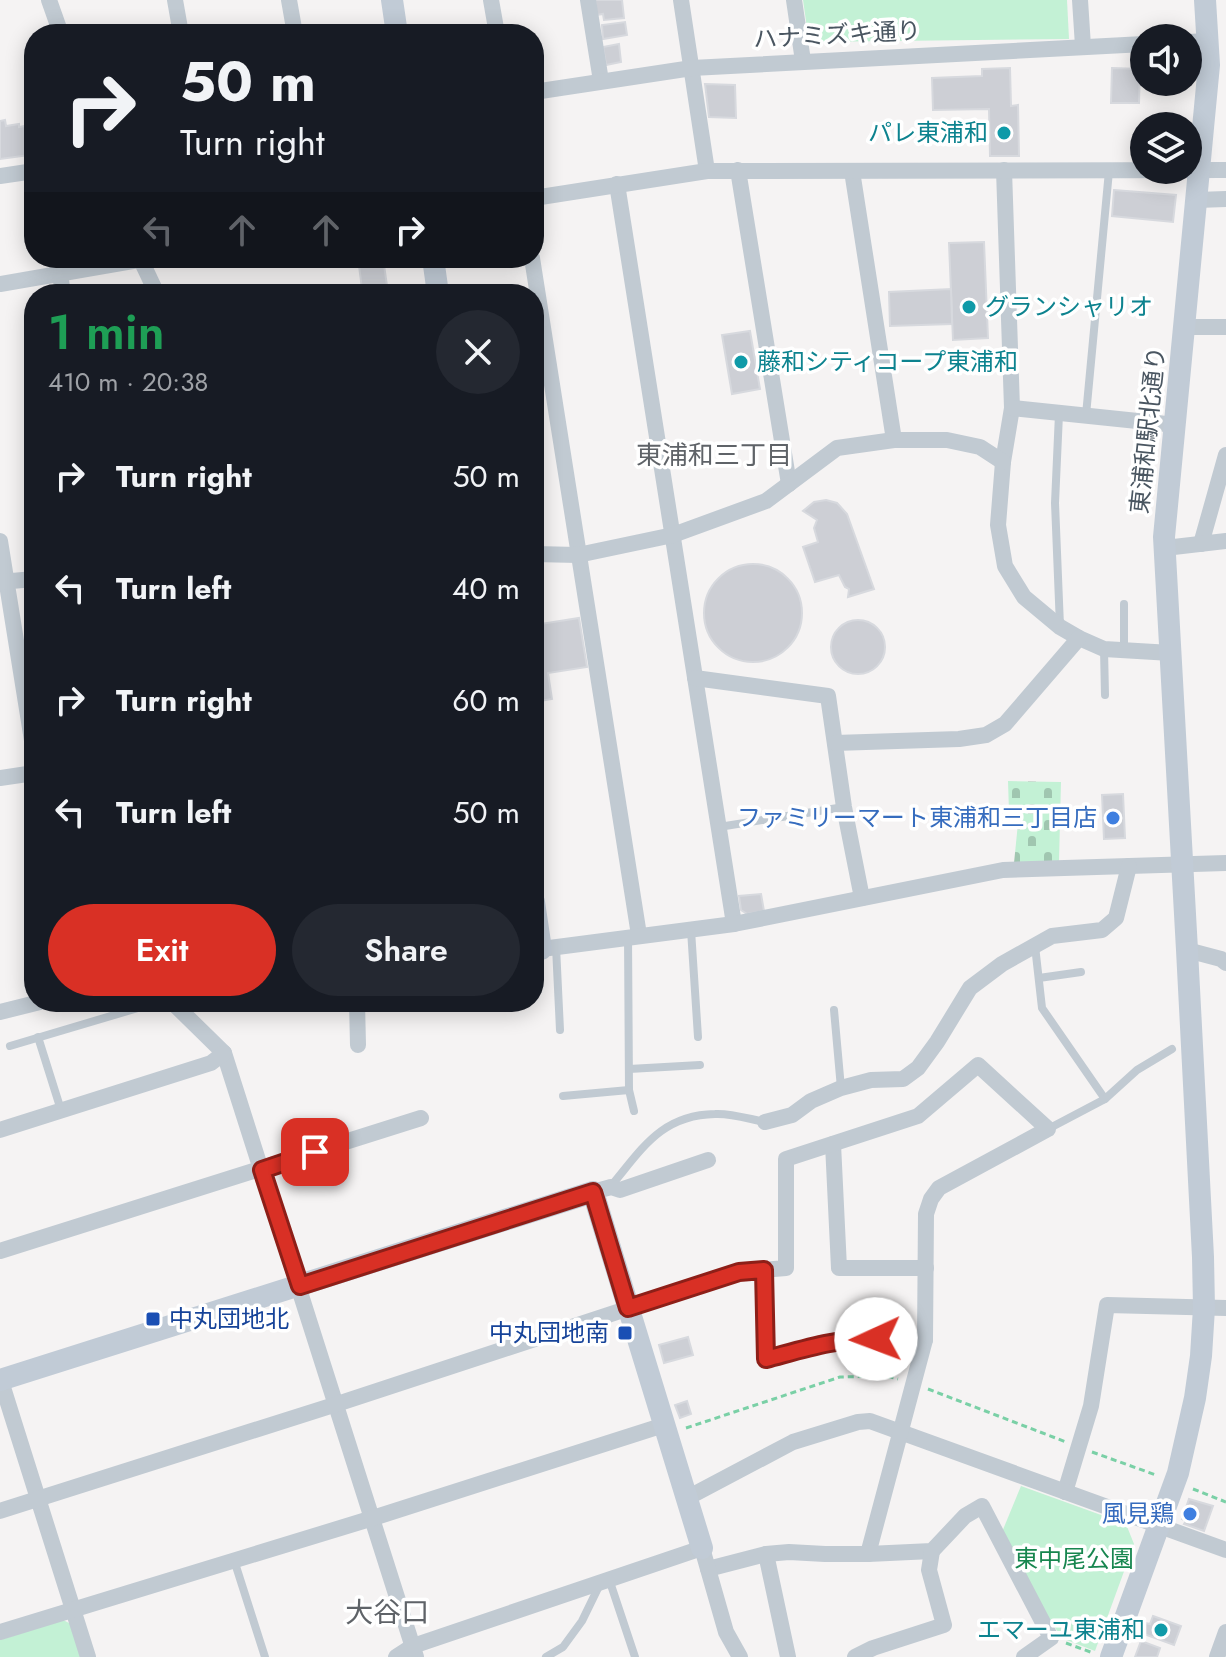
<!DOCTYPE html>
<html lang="en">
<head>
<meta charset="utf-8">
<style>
  :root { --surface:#171b24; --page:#242831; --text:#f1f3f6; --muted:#9ea1a6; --accent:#d93025 }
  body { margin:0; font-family:Jost,"Noto Sans JP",sans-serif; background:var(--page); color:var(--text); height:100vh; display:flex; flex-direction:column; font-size:30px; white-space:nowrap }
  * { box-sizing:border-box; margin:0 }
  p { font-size:26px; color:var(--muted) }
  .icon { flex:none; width:44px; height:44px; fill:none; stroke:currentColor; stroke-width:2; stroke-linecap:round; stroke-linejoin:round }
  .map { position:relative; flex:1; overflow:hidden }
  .details { position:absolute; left:24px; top:284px; width:520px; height:728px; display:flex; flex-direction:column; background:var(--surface); border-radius:32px; box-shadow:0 4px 20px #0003 }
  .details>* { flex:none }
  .guide { position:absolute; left:24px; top:24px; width:520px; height:244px; border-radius:32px; box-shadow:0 4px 20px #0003; background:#171b24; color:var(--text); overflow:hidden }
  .controls { position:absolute; left:1130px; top:24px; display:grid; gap:16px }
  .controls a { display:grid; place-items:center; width:72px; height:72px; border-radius:50%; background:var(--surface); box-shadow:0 4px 20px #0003; font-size:40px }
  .pin { position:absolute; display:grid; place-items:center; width:68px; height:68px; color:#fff; margin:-34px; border-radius:16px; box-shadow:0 4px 12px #0006 }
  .me { position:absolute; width:88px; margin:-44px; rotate:268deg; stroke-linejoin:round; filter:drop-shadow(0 0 6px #0008) }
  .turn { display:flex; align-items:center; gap:28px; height:168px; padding:0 24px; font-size:36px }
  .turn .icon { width:104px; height:104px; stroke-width:2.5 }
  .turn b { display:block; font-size:56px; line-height:68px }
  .lanes { display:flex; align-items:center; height:76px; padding:0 24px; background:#0003; justify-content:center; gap:40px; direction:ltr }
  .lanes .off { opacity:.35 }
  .round { display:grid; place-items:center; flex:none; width:84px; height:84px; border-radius:42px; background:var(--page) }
  .head { display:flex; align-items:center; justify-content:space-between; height:136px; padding:0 24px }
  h1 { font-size:48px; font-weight:600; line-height:60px; color:#1e9e55 }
  .cta { display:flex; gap:16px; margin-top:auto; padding:16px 24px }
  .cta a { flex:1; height:92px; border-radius:48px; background:var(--accent); color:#fff; font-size:32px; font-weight:600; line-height:92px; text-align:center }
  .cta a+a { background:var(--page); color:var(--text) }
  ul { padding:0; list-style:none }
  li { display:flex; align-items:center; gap:24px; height:112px; padding:0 24px }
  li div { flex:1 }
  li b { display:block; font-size:30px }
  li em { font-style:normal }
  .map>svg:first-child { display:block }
  .cemetery { fill:url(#cemetery-stones) }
  .park { fill:#c3f1d5 }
  .building { fill:#cdcfd5; stroke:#d7d9de; stroke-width:2 }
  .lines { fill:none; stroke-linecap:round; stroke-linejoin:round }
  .path { stroke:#7ad0a6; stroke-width:3; stroke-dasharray:6 4; stroke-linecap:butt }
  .lane { stroke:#c1cad2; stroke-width:8 }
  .street { stroke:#c1cad2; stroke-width:16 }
  .secondary { stroke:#c1cbd6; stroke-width:22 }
  .route-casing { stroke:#8d1f18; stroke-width:20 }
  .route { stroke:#d93025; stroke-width:14 }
  .culture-dot { fill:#0f9aa8; stroke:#fff; stroke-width:3 }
  .shop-dot { fill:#3f7fe0; stroke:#fff; stroke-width:3 }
  .transit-dot { fill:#1a4fb4; stroke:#fff; stroke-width:3 }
  .labels { text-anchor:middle; stroke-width:7; stroke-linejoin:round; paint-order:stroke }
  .street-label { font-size:24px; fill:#4a5661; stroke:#fff }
  .culture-label { font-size:24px; fill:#0d838f; stroke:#fff; text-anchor:end }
  .shop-label { font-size:24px; fill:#366cbe; stroke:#fff; text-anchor:end }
  .transit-label { font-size:24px; fill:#164399; stroke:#fff; text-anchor:start }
  .park-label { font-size:24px; fill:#17864f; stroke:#fff }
  .neighbourhood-label { font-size:26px; fill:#5f6368; stroke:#fff }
  .quarter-label { font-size:28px; fill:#5f6368; stroke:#fff }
</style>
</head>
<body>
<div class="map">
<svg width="1226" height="1657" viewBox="0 0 1226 1657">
  <defs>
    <pattern id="cemetery-stones" width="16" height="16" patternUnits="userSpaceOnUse" patternTransform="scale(2)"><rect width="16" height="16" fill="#c3f1d5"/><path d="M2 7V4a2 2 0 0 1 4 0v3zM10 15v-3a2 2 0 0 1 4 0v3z" fill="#a0c6b0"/></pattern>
  </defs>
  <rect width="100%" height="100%" fill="#f5f3f3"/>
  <!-- cemetery -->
  <path class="cemetery" d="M1008 781 1061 782 1059 861 1014 863 1019 813 1009 812Z"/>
  <!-- park -->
  <g class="park">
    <path d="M803 0H1067L1069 39 809 42Z"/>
    <path d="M1021 1486 1126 1524 1134 1544 1095 1651 1064 1639 1046 1617 1002 1532Z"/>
    <path d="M63 1620 71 1624 82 1657H0V1640Z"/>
  </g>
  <!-- building -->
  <g class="building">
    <path d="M595 0H622L624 18 604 20 603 14 596 15Z"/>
    <path d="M625 22 627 35 603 39 602 25Z"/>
    <path d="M619 44 621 62 606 65 603 47Z"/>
    <path d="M1010 68 1011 106 1018 105 1019 156H990L989 109 933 110 932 78 982 76V69Z"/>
    <path d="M1112 68 1140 69 1139 103H1111Z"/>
    <path d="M705 84 735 85 736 118 709 117Z"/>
    <path d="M34 112V151H31L26 113Z"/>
    <path d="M5 120 6 126 19 124V127L25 126 30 155 0 159V121Z"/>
    <path d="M1114 190 1176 195 1173 222 1112 216Z"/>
    <path d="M984 242 988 338 953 340 949 243Z"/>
    <path d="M358 258H383L387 286 362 289Z"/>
    <path d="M951 289 952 324 890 326 889 292Z"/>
    <path d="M750 331 760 389 732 394 722 335Z"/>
    <path d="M826 500 837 503 847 514 874 589 848 597 849 589 845 587 839 575 815 582 803 547 818 542 814 528 817 520 803 511 814 502Z"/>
    <circle cx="753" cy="613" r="49"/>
    <path d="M579 618 587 667 548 673 552 699 534 702V625Z"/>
    <circle cx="858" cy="647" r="27"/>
    <path d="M1123 794 1125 838 1104 839 1102 795Z"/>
    <path d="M761 894 764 911 747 914 741 910 739 896Z"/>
    <path d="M688 1337 693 1355 664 1363 659 1345Z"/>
    <path d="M687 1401 691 1414 680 1418 675 1405Z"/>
    <path d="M1189 1499 1213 1506 1204 1531 1184 1524 1186 1521 1182 1519Z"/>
    <path d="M1153 1616 1181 1626 1174 1645 1141 1633 1145 1623 1150 1624Z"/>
    <path d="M1141 1641 1160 1648 1157 1657H1135Z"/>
  </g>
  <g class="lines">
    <!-- path -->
    <g class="path">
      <path d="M928 1389 1066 1442"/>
      <path d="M686 1428 840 1377 886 1376 898 1379"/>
      <path d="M1092 1452 1156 1475"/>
      <path d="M1193 1489 1226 1502"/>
      <path d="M1066 1643 1093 1653"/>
    </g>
    <!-- lane -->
    <g class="lane">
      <path d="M1059 414 1055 503 1060 626"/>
      <path d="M1086 415 1109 171"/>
      <path d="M1124 604V649"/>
      <path d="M1104 649 1105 695"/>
      <path d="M719 827 844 807"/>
      <path d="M691 930 698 1037"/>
      <path d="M628 936 629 1090 634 1111"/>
      <path d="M1035 946 1042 1008 1105 1099"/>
      <path d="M556 947 560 1030"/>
      <path d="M1039 978 1081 972"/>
      <path d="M834 1010 841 1088"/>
      <path d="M38 1037 61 1110"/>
      <path d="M10 1046 158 1002"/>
      <path d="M629 1069 700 1065"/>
      <path d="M563 1096 629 1090"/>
      <path d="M1048 1129 1105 1099 1137 1070 1172 1049"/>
      <path d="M611 1186C642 1149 661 1115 715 1114 731 1113 749 1119 765 1122"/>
      <path d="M234 1560 265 1657"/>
      <path d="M609 1579 635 1657"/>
      <path d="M546 1657 563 1647 582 1621 601 1582"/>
    </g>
    <!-- street -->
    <g class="street">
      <path d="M49 0 61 34"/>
      <path d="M175 0 181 34"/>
      <path d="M289 0 295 34"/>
      <path d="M491 0 497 34"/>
      <path d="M588 0 601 81"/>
      <path d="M681 0 707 171"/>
      <path d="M794 0 803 61"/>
      <path d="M1080 0 1083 46"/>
      <path d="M1188 42 1208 41"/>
      <path d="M534 92 692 68 1144 44"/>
      <path d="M738 170 789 484"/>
      <path d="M1004 170 1012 408 1003 462 998 525 1005 566 1024 597 1060 627 1079 638 1104 649 1171 653"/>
      <path d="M852 171 894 440"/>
      <path d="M0 176 34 171"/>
      <path d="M617 184 734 924"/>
      <path d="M534 198 707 171 1226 170"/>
      <path d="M1197 200 1226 199"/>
      <path d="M140 258 157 294"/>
      <path d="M532 258 639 935"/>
      <path d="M60 274 63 294"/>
      <path d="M0 284 150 258"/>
      <path d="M1185 327H1226"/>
      <path d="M1012 408 1176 425"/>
      <path d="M0 541 34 753"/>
      <path d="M1201 544 1226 455"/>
      <path d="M1165 548 1226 541"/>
      <path d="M534 554 578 555 673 535 766 501 837 448 894 440H947L980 447 1003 462"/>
      <path d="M0 582 34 579"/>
      <path d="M695 678 828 696 844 807 862 898"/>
      <path d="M835 743 959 739 986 735 1005 724 1079 638"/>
      <path d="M0 778 34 773"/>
      <path d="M534 950 734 924 1003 870 1226 863"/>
      <path d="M1187 950 1221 959 1226 963"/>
      <path d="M172 1002 224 1053 416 1657"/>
      <path d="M357 1002 358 1045"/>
      <path d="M0 1012 40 1002"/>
      <path d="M765 1122 792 1115 811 1101 841 1088 871 1080 903 1079 918 1068 937 1042 970 988 1002 964 1052 936 1102 930 1116 918 1129 866"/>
      <path d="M0 1130 211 1063 224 1053"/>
      <path d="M833 1144 839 1268H926"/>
      <path d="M593 1192 611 1187 620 1190 708 1160"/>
      <path d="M0 1251 421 1118"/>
      <path d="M764 1270 766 1359 833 1341 852 1338 925 1340"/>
      <path d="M0 1378 88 1657"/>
      <path d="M1065 1492 1091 1406 1107 1305 1226 1308"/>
      <path d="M687 1498 793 1442 858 1422 870 1421 1226 1550"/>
      <path d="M0 1511 337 1404 739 1272 786 1268V1159L918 1116 978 1065 1048 1129 939 1188 931 1199 926 1214 925 1340 868 1554"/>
      <path d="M766 1554 788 1657"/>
      <path d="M708 1569 766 1554 789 1552 825 1554H868L932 1551 965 1516 982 1506 1051 1638 1024 1657"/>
      <path d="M0 1632 373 1518 664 1425"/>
      <path d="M396 1657 413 1646 702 1548 726 1632 740 1657"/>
      <path d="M855 1657 873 1648 944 1625 929 1570 932 1551"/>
      <path d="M1217 1657 1226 1632"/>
    </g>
    <!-- secondary -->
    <g class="secondary">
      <path d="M392 0 397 34"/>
      <path d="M433 258 438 294"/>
      <path d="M534 902 541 949"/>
      <path d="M0 1380 593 1192 702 1548"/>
      <path d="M1111 1657 1178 1473 1195 1398 1201 1356 1204 1308 1203 1257 1187 950 1164 537 1209 65 1205 0"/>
    </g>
  </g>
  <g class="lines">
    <defs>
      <path id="route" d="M315 1152 262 1170 300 1286 593 1192 628 1308 739 1272 764 1270 766 1359C804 1349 837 1338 876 1339"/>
    </defs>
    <!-- route casing -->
    <use href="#route" class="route-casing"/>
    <!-- route -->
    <use href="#route" class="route"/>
  </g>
  <!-- markers -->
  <g class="culture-dot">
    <circle cx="1004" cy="133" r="8"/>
    <circle cx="969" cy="307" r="8"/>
    <circle cx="741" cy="362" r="8"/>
    <circle cx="1161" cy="1630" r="8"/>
  </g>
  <g class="shop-dot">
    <circle cx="1113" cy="818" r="8"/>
    <circle cx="1190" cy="1514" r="8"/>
  </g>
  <g class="transit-dot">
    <rect x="145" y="1311" width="16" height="16" rx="4"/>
    <rect x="617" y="1325" width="16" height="16" rx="4"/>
  </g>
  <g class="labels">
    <!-- street labels -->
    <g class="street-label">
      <text transform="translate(837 35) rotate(-3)" y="8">ハナミズキ通り</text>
      <text transform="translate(1148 430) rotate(-84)" y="8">東浦和駅北通り</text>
    </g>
    <!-- culture labels -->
    <g class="culture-label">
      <text x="988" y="141">パレ東浦和</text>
      <text x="985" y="315" text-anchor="start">グランシャリオ</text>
      <text x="757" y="370" text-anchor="start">藤和シティコープ東浦和</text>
      <text x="1145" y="1638">エマーユ東浦和</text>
    </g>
    <!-- shop labels -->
    <g class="shop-label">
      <text x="1097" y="826">ファミリーマート東浦和三丁目店</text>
      <text x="1174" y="1522">風見鶏</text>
    </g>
    <!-- transit labels -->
    <g class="transit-label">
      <text x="169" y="1327">中丸団地北</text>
      <text x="609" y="1341" text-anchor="end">中丸団地南</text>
    </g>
    <!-- park labels -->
    <g class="park-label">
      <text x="1074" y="1567">東中尾公園</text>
    </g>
    <!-- neighbourhood labels -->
    <g class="neighbourhood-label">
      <text x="714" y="464">東浦和三丁目</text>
    </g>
    <!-- quarter labels -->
    <g class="quarter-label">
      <text x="387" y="1622">大谷口</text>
    </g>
  </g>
</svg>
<div class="controls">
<a><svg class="icon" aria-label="sound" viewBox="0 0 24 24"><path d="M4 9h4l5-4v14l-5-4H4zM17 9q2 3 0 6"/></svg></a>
<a><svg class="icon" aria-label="layers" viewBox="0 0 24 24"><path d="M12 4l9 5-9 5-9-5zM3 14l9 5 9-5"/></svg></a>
</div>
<div class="pin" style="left:315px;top:1152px;background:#d93025"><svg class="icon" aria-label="arrive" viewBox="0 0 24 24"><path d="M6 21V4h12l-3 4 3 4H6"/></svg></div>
<svg class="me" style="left:876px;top:1339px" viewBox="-20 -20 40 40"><circle r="19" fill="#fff"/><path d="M0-13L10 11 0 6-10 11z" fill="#d93025"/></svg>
<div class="guide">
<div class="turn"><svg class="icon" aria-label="right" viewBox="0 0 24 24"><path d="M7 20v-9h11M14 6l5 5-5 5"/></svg><div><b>50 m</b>Turn right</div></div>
<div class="lanes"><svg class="icon off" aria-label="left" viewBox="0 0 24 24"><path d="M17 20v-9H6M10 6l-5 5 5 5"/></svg><svg class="icon off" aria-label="ahead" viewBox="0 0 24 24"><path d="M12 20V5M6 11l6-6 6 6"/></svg><svg class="icon off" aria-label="ahead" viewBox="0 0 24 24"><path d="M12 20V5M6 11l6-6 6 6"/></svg><svg class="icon" aria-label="right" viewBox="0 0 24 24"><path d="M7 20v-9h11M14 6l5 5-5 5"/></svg></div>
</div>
<section class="details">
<div class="head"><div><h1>1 min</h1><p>410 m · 20:38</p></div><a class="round"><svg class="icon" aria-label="close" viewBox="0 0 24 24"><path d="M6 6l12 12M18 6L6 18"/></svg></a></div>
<ul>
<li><svg class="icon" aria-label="right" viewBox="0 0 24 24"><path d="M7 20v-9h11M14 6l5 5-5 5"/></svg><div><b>Turn right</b></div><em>50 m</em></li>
<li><svg class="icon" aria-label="left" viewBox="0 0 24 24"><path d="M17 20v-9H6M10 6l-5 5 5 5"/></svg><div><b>Turn left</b></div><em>40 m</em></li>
<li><svg class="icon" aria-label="right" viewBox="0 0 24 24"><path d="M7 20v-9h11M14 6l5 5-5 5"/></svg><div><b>Turn right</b></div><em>60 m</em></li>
<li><svg class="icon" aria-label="left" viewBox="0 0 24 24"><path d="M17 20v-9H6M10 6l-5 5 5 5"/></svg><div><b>Turn left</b></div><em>50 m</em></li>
</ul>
<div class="cta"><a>Exit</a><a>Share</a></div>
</section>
</div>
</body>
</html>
